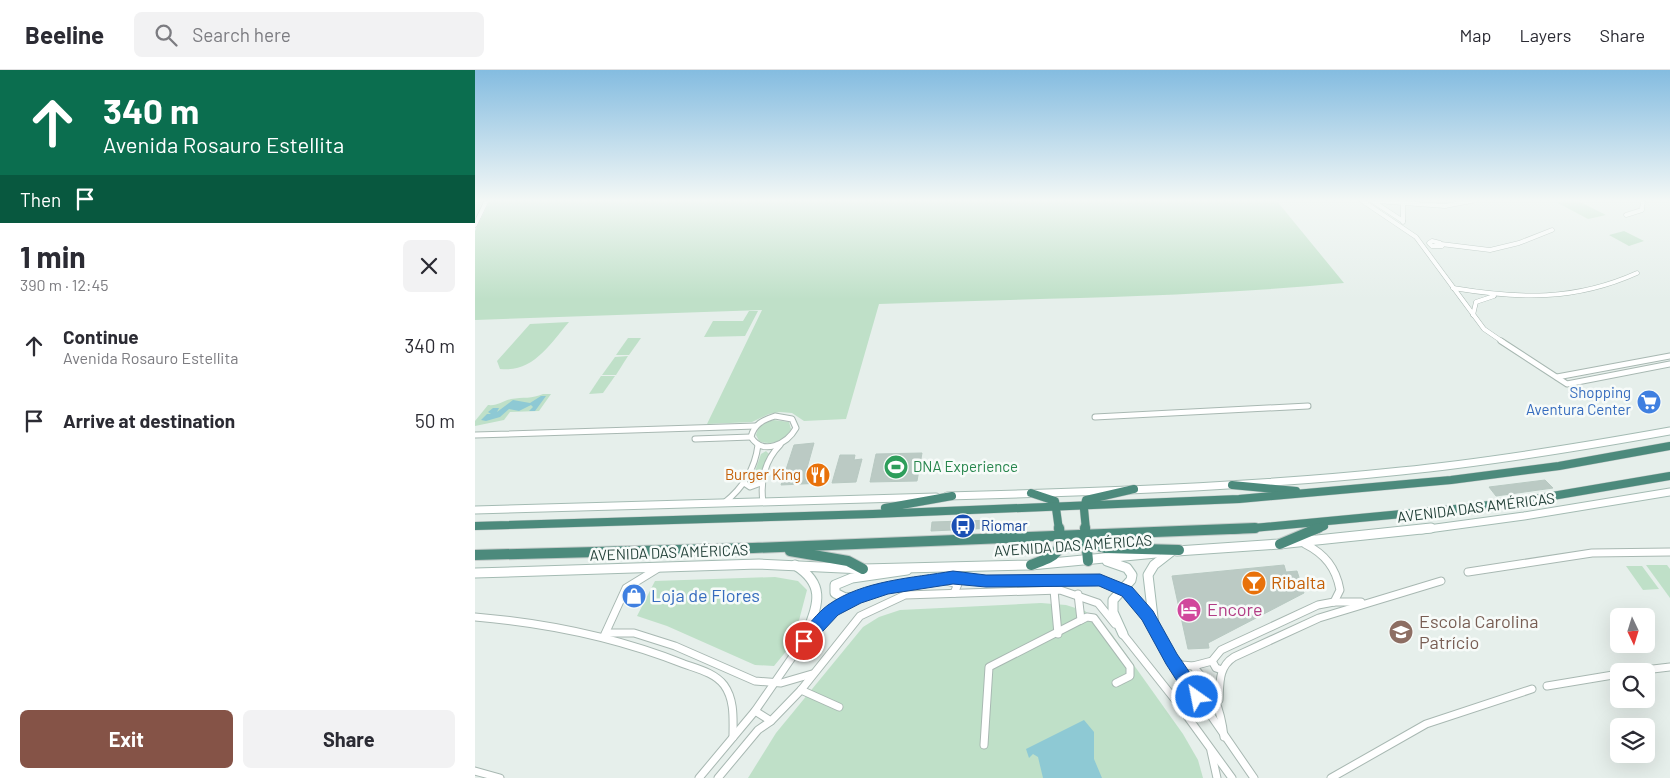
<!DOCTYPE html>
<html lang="en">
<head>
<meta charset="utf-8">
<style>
  :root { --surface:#fff; --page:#f2f2f3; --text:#2b2b33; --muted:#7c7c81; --line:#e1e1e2; --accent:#855347 }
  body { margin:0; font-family:Barlow,sans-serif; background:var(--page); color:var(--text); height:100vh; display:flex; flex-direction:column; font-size:19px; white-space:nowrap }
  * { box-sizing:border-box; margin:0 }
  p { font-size:16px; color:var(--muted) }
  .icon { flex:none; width:28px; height:28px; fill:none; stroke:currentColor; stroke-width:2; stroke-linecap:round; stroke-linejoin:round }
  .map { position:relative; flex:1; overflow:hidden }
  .panel { display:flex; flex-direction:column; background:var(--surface); width:475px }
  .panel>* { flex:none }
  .top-card { background:#0b6e4f; color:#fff; overflow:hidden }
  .needle { width:32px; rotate:176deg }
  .tools { position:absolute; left:1135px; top:538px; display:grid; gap:10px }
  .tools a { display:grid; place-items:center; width:45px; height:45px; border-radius:8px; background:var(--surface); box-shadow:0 5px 20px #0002; font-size:25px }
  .pin { position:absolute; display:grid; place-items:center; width:42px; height:42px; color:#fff; margin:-21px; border:2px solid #fff; border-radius:50%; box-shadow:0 1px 5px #0007 }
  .me { position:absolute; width:55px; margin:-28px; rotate:327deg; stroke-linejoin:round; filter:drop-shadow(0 0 4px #0008) }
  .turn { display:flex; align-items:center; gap:18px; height:105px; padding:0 20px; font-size:22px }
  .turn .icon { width:65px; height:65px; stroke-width:2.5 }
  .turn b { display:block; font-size:35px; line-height:42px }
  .then { display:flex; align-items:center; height:48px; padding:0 20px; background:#0003; gap:10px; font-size:19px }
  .round { display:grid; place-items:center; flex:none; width:52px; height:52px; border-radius:8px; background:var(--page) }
  .headline { display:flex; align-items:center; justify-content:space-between; height:85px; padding:0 20px }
  h1 { font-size:30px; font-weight:700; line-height:38px }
  .button { display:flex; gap:10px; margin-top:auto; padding:10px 20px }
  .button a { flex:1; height:58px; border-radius:8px; background:var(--accent); color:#fff; font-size:20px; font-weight:700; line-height:58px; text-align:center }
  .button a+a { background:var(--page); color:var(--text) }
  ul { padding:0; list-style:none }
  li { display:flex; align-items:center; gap:15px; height:75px; padding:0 20px }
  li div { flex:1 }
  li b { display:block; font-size:19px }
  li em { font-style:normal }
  header { display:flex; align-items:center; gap:30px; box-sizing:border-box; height:70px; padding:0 25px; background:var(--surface); border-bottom:1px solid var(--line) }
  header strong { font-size:24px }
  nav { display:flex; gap:28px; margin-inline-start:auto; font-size:18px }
  .search { width:350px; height:45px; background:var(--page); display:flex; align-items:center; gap:12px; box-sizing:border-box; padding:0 18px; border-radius:8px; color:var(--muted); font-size:19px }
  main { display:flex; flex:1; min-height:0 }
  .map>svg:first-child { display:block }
  .green { fill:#bfe0c8 }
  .water { fill:#8ec9d4 }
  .building { fill:#bbcac4; stroke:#b8c9c2 }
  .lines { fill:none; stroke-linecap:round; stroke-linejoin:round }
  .minor-far2-casing { stroke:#a8b8b2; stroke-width:5 }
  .minor-far1-casing { stroke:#a8b8b2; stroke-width:7 }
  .minor-casing { stroke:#a8b8b2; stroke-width:9 }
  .secondary-far1-casing { stroke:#a4bbb3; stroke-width:9 }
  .secondary-casing { stroke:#a4bbb3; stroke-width:11 }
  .trunk-far1-casing { stroke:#c2cac8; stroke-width:9 }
  .trunk-casing { stroke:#c2cac8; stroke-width:12 }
  .minor-far2 { stroke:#fff; stroke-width:4 }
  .minor-far1 { stroke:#fff; stroke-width:5 }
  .minor { stroke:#fff; stroke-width:7 }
  .secondary-far1 { stroke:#fff; stroke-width:7 }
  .secondary { stroke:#fff; stroke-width:9 }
  .trunk-far1 { stroke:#4c8a7c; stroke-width:8 }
  .trunk { stroke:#4c8a7c; stroke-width:10 }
  .route { fill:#1a73e8; stroke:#114b97 }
  .labels { text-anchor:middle; stroke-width:5; stroke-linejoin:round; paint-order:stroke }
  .shop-label { font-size:15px; fill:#366cbe; stroke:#f7fbf9; text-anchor:end }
  .leisure-label { font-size:15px; fill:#27864d; stroke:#f7fbf9; text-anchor:start }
  .food-label { font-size:15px; fill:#c56008; stroke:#f7fbf9; text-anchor:end }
  .street-label { font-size:15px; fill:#24423a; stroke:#f7fbf9 }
  .transit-label { font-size:15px; fill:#164399; stroke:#f7fbf9; text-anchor:start }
  .near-food-label { font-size:18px; fill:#c56008; stroke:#f7fbf9; text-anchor:start }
  .near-shop-label { font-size:18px; fill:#366cbe; stroke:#f7fbf9; text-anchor:start }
  .near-hotel-label { font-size:18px; fill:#b23c85; stroke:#f7fbf9; text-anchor:start }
  .near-education-label { font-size:18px; fill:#785e54; stroke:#f7fbf9; text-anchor:start }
</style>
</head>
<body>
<header>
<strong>Beeline</strong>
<div class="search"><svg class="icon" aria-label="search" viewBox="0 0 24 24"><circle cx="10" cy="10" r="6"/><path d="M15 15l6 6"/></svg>Search here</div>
<nav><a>Map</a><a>Layers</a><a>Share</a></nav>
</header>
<main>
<section class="panel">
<div class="top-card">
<div class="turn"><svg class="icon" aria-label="ahead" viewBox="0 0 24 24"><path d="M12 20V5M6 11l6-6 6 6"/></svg><div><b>340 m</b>Avenida Rosauro Estellita</div></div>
<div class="then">Then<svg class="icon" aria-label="arrive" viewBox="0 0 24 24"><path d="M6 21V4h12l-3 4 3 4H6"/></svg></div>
</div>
<div class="headline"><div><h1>1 min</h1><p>390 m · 12:45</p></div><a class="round"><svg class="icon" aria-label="close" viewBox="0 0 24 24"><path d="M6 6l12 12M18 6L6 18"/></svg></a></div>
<ul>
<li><svg class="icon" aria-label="ahead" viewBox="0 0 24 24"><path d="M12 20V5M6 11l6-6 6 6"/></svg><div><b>Continue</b><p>Avenida Rosauro Estellita</p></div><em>340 m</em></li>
<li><svg class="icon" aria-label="arrive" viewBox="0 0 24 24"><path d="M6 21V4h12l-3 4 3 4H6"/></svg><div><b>Arrive at destination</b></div><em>50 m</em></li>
</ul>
<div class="button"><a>Exit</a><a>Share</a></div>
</section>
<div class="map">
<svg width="1195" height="708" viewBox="0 0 1195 708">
  <rect width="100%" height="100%" fill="#e6efeb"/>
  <!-- green -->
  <g class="green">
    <path d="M15 130H801L869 213C714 228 559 228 404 234L371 349 329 351 317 343 305 342 294 344 277 352 232 354 287 240 0 250V161Z"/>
    <path d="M1092 130H1101L1131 145 1113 149 1081 132Z"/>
    <path d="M1149 161 1169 171 1154 176 1134 165Z"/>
    <path d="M274 241H283L270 266 229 267 238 251H268Z"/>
    <path d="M94 252C75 274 58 303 25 299L22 291 55 254Z"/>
    <path d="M153 268H166L154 285H141Z"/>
    <path d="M153 286 141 305H127L140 287Z"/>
    <path d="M126 306H140L128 323 114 324Z"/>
    <path d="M68 324H76L64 341 35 342 29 350 0 356V351L13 335C23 336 27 331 36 329 48 327 57 329 68 324Z"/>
    <path d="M299 350 314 352 316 359C311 371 296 376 284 371L281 365C283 356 290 352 299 350Z"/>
    <path d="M291 381 294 384 283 413 275 415 286 384Z"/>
    <path d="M1171 495H1192L1195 499V528Z"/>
    <path d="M1151 496H1167L1184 519 1168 520Z"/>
    <path d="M300 507 323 511 332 520 318 573 299 596 280 595 192 556 162 546 180 511Z"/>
    <path d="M566 533 591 535 610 541 636 563 708 664 723 690 728 708H273L301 663 388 557 404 547 425 540Z"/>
  </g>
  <!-- water -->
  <g class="water">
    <path d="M66 326H71L60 341H54L58 337 56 335 44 341 34 339 25 347 11 351 6 350 12 344H16L13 342 18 338H24L22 342 38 330 55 333Z"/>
    <path d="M609 650 619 662V689L627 708H568L563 687 558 684 554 688 551 679Z"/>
  </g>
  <!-- building -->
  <g class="building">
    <path d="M339 373 332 398 352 397 347 413 306 415 319 375Z"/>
    <path d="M447 383 442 411 395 412 401 384Z"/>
    <path d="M365 385H380L379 390 387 389 381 412 357 413Z"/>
    <path d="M1070 410 1078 418 1021 426 1014 417Z"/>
    <path d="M520 450 519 458 456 461 457 452Z"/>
    <path d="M809 495 811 502 822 501 829 523 733 573 734 578 713 579 697 506Z"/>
  </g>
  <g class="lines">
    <defs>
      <g id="minor-far2">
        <path d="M886 130 941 167 1009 259 1028 272"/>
        <path d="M888 130 970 136 1001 130"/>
        <path d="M899 132 928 151"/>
        <path d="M928 132V152"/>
        <path d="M1151 145 1167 140 1168 130"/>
        <path d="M0 155 12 130"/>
        <path d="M957 171 965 173 967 176H957L954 173Z"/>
        <path d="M966 174 1015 180 1044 173 1077 160"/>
        <path d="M978 218C1044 229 1100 231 1162 203"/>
        <path d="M998 245 1001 232 1019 226"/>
      </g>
      <g id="minor-far1">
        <path d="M1026 271 1092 314 1195 294"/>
        <path d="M1082 307 1195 286"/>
        <path d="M300 346 317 349 321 358C312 374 288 386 276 367 279 354 288 350 300 346Z"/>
        <path d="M620 347 833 336"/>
        <path d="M0 365 281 356"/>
        <path d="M220 369 276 367"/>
        <path d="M269 413 275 417 286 413"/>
        <path d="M288 432C285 411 290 390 305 375"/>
        <path d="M249 433C268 418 280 399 283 375"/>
      </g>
      <g id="minor">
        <path d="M830 474C850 484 861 498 865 520L859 532"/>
        <path d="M993 502 1117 483 1195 482"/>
        <path d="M471 511 483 514 479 523"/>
        <path d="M579 520 583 564"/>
        <path d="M0 547C72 553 141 567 209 594 223 599 240 603 249 615 260 630 258 650 258 667"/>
        <path d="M606 550 612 547 619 548 655 597V606L641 613"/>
        <path d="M131 563H159L200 576 280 611 306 613 337 604"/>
        <path d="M647 563 701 631 757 708"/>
        <path d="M334 564 358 540 383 527 413 518 479 508 511 511 625 510 652 522 673 545 697 589 779 708"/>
        <path d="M129 566 151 518 182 499"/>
        <path d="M698 590 707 595 718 596C737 618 746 638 749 667"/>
        <path d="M737 591 741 598 747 600"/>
        <path d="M718 596 737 591 746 580 843 535 859 532H886"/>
        <path d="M1161 601 1195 597"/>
        <path d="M1072 616 1144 604"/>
        <path d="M326 620 364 637"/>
        <path d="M744 630C745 614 743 597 759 587L844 548 966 511"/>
        <path d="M701 631 722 627"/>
        <path d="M280 641 296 651"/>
        <path d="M509 675 514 597 606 550 603 524"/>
        <path d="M736 681 742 708"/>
        <path d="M0 701 25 708"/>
        <path d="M224 708 280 641 329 570"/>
        <path d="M243 708 283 660 296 651 326 620 385 546 430 525 585 520 623 533 640 554"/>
        <path d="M856 708 951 654 1057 619"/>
      </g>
      <g id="secondary-far1">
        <path d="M472 426C623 422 775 417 926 401 1016 392 1106 377 1195 361"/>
        <path d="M0 440 461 427"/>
        <path d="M946 460 1049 446 1195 422"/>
      </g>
      <g id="secondary">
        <path d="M702 481 804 474 956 458"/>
        <path d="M632 491 652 498 657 505 656 510 638 530V542L648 564"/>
        <path d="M320 495C355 517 340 539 329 571"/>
        <path d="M0 503 284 494 388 499 556 495 681 483"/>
        <path d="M383 527 370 528 360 523V515L377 508 432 500"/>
        <path d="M679 556 673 505 679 495 697 481"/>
      </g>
      <g id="trunk-far1">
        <path d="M757 415 821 421"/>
        <path d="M556 423 580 431 584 460"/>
        <path d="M410 438 477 426"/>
        <path d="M0 456 398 444 764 429 976 410 1084 396 1195 376"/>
        <path d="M611 460 609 439 611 430 659 419"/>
        <path d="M757 460 990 438 1054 430 1195 406"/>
        <path d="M840 460 849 456"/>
      </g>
      <g id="trunk">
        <path d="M610 458 613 491"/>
        <path d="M612 472 630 478 704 480"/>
        <path d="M805 474 843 458"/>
        <path d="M315 481 373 491 388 499"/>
        <path d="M0 485 278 478 780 458"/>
        <path d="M556 495C579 486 588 486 584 458"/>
      </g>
    </defs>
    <!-- minor-far2 casing -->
    <use href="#minor-far2" class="minor-far2-casing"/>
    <!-- minor-far1 casing -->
    <use href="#minor-far1" class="minor-far1-casing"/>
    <!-- minor casing -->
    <use href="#minor" class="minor-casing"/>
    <!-- secondary-far1 casing -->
    <use href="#secondary-far1" class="secondary-far1-casing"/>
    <!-- secondary casing -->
    <use href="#secondary" class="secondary-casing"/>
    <!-- trunk-far1 casing -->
    <use href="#trunk-far1" class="trunk-far1-casing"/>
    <!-- trunk casing -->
    <use href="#trunk" class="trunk-casing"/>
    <!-- minor-far2 -->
    <use href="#minor-far2" class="minor-far2"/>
    <!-- minor-far1 -->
    <use href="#minor-far1" class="minor-far1"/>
    <!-- minor -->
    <use href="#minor" class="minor"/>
    <!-- secondary-far1 -->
    <use href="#secondary-far1" class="secondary-far1"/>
    <!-- secondary -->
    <use href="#secondary" class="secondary"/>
    <!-- trunk-far1 -->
    <use href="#trunk-far1" class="trunk-far1"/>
    <!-- trunk -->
    <use href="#trunk" class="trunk"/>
  </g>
  <!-- sky -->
  <linearGradient id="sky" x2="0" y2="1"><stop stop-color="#84bce0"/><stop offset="0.57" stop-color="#f4f8f6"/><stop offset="1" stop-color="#f4f8f6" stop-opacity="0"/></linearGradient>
  <rect width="1195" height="229" fill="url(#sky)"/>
  <!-- route -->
  <path class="route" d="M478 501 511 505 625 504 657 517 678 541 702 584 728 622 730 627 728 633 722 635 716 633 691 594 667 550 647 526 624 516 511 517 478 514 413 524 386 533 363 545 334 576 329 578 323 576 321 571 323 566C333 556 342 543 353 535 388 510 438 508 478 501Z"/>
  <!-- icons -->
  <defs>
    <symbol id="supermarket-disc" viewBox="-11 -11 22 22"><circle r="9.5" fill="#3f7fe0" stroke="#f7fbf9"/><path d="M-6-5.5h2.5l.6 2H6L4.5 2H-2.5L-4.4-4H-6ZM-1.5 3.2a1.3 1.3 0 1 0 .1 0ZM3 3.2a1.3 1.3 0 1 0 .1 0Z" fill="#fff"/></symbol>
    <symbol id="stadium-disc" viewBox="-11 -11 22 22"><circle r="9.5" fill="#2e9e5b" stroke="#f7fbf9"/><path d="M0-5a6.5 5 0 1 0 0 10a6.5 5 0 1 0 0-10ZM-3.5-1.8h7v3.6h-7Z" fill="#fff"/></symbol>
    <symbol id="restaurant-disc" viewBox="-11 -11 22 22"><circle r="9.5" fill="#e8710a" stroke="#f7fbf9"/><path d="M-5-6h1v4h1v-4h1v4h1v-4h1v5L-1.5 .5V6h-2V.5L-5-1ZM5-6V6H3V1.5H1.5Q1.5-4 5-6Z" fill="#fff"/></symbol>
    <symbol id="bus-disc" viewBox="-11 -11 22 22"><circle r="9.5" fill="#1a4fb4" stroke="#f7fbf9"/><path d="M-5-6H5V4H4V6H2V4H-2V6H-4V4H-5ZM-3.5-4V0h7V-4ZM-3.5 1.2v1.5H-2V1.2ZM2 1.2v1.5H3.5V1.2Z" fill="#fff"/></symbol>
    <symbol id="bar-disc" viewBox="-11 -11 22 22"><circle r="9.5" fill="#e8710a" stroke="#f7fbf9"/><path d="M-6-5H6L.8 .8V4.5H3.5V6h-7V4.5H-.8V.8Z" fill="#fff"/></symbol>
    <symbol id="shop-disc" viewBox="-11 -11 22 22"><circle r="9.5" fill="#3f7fe0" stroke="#f7fbf9"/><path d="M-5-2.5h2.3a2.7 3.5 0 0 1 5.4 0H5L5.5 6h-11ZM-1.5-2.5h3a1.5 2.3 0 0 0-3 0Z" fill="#fff"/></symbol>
    <symbol id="hotel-disc" viewBox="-11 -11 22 22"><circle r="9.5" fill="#d1479c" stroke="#f7fbf9"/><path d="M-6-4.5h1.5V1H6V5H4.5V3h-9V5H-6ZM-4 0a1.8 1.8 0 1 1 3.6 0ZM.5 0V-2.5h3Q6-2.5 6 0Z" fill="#fff"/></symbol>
    <symbol id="school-disc" viewBox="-11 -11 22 22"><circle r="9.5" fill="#8d6e63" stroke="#f7fbf9"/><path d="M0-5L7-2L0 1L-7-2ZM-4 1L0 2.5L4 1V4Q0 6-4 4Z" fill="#fff"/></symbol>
  </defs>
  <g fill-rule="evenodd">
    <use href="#supermarket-disc" x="1160" y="318" width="28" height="28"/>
    <use href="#stadium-disc" x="407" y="383" width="28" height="28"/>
    <use href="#restaurant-disc" x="329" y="391" width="28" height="28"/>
    <use href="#bus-disc" x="474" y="442" width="28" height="28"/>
    <use href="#bar-disc" x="765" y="499" width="28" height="28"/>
    <use href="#shop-disc" x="145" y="512" width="28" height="28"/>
    <use href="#hotel-disc" x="700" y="526" width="28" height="28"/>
    <use href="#school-disc" x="912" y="548" width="28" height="28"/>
  </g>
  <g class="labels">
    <!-- shop labels -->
    <g class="shop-label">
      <text x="1156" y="328">Shopping<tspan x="1156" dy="17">Aventura Center</tspan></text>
    </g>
    <!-- leisure labels -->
    <g class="leisure-label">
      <text x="438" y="402">DNA Experience</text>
    </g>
    <!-- food labels -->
    <g class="food-label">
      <text x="326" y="410">Burger King</text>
    </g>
    <!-- street labels -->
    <g class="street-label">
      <text transform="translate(1001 438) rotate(-7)" y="5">AVENIDA DAS AMÉRICAS</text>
      <text transform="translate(598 476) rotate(-4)" y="5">AVENIDA DAS AMÉRICAS</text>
      <text transform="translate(194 483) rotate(-2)" y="5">AVENIDA DAS AMÉRICAS</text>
    </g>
    <!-- transit labels -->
    <g class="transit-label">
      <text x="506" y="461">Riomar</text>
    </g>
    <!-- near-food labels -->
    <g class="near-food-label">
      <text x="796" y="519">Ribalta</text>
    </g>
    <!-- near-shop labels -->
    <g class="near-shop-label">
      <text x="176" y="532">Loja de Flores</text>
    </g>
    <!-- near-hotel labels -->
    <g class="near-hotel-label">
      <text x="732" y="546">Encore</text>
    </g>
    <!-- near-education labels -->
    <g class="near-education-label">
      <text x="944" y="558">Escola Carolina<tspan x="944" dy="21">Patrício</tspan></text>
    </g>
  </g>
</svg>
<div class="tools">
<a><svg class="needle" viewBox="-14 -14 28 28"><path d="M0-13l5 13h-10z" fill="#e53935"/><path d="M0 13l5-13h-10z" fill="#7c7c81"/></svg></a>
<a><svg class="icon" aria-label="search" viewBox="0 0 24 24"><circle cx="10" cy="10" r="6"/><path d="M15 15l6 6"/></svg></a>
<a><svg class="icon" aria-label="layers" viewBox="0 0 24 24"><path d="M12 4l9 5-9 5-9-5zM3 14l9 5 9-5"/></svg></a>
</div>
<div class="pin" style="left:329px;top:571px;background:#d93025"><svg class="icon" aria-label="arrive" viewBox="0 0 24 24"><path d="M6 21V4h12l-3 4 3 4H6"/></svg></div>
<svg class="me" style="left:722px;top:627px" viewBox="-20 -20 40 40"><circle r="17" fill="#1a73e8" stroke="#fff" stroke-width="3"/><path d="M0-11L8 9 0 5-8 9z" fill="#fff"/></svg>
</div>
</main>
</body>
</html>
